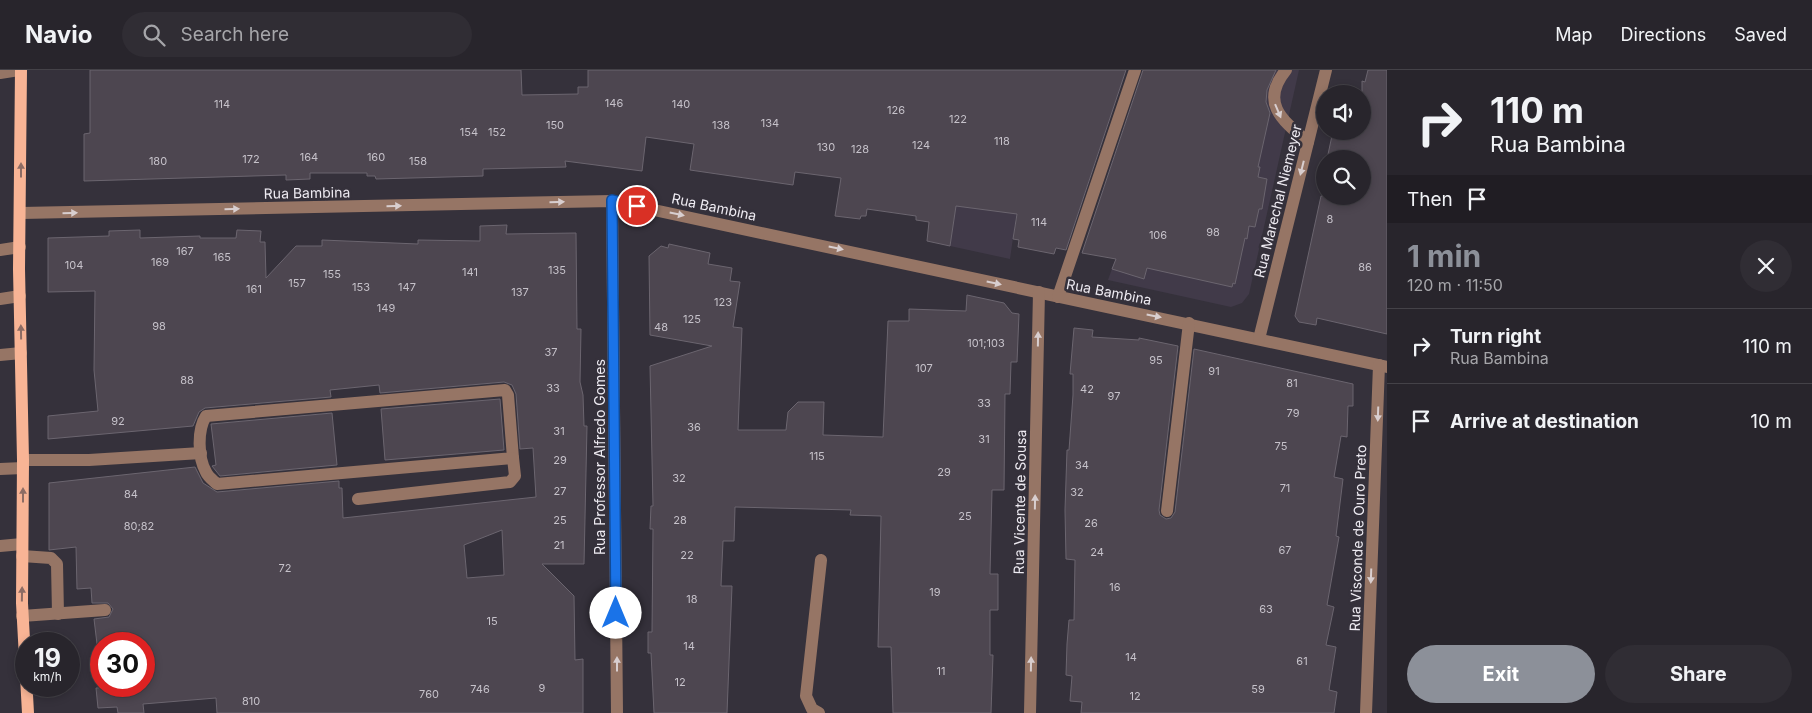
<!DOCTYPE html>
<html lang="en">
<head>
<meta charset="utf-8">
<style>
  :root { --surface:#28252c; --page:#302d34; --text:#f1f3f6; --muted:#a5a5a9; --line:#444248; --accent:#8c9099 }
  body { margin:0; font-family:Inter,sans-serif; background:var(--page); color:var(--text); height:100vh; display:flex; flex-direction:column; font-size:19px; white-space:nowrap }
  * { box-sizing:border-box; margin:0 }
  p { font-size:16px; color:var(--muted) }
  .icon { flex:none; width:28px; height:28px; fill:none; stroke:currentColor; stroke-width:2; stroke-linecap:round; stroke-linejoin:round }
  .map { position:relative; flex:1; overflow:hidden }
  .details { display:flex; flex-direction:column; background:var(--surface); width:425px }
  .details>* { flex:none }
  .guide { background:#28252c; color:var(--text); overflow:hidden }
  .fabs { position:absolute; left:1316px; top:15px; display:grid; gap:10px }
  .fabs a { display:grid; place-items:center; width:55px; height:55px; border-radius:50%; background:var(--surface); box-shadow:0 2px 8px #0003,0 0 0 1px var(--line); font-size:25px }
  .speed { position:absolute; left:15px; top:562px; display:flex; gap:10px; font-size:25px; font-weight:700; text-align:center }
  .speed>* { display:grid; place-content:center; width:65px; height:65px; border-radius:50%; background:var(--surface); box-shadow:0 2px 8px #0003,0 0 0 1px var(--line); line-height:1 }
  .speed small { font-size:12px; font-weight:400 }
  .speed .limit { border:8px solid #d22; background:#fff; color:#111 }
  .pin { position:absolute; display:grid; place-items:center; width:42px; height:42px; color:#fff; margin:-21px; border:2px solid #fff; border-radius:50%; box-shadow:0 1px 5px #0007 }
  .me { position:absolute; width:55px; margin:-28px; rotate:0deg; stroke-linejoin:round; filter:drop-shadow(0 0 4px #0008) }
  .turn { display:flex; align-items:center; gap:18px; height:105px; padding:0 20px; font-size:22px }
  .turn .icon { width:65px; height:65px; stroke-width:2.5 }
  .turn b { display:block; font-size:35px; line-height:42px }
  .then { display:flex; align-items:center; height:48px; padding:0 20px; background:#0003; gap:10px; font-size:19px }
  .round { display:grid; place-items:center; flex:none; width:52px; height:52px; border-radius:26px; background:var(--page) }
  .overview { display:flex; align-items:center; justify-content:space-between; height:85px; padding:0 20px }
  h1 { font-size:30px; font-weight:700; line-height:38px; color:var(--accent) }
  .action { display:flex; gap:10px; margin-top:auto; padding:10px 20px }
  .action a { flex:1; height:58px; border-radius:30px; background:var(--accent); color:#fff; font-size:20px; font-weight:700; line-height:58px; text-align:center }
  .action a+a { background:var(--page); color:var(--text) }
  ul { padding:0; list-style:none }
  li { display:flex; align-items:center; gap:15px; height:75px; padding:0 20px; border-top:1px solid var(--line) }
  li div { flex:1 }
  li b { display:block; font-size:19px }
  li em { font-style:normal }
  header { display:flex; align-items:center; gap:30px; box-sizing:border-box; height:70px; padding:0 25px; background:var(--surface); border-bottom:1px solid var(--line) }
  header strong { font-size:24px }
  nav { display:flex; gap:28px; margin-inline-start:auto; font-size:18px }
  .search { width:350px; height:45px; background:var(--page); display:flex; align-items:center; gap:12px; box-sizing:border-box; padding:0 18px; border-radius:28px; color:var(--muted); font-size:19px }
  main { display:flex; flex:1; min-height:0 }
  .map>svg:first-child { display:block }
  .built { fill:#413a49 }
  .building { fill:#4d4650; stroke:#6b656f; fill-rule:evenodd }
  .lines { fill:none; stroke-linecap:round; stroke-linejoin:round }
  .minor { stroke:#967565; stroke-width:12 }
  .major { stroke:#f8b495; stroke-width:12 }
  .oneway { fill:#d8cecf }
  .oneway2 { fill:#8d6c64 }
  .route-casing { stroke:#114b97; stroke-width:12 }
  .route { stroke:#1a73e8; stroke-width:9 }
  .labels { text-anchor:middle; stroke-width:5; stroke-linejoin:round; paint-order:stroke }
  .number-label { font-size:11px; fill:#c6c2ca }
  .street-label { font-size:14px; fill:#eeebf2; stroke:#35313b }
</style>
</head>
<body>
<header>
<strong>Navio</strong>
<div class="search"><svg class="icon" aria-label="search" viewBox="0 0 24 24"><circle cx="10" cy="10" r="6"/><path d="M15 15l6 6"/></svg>Search here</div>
<nav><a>Map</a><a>Directions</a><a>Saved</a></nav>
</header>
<main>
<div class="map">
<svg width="1387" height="643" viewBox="0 0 1387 643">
  <rect width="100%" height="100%" fill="#35313b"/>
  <!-- built -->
  <g class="built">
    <path d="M1037 0 1010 189 950 176 966 68Z"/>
    <path d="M1182 0H1299L1249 224 1242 233 1231 237 1108 210Z"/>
  </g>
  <!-- building -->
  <g class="building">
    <path d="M90 0H521L522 25 578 24V17H588V0H1126L1066 180 1056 178 1054 184 1018 177 1019 170 1013 169 1017 144 956 136 950 176 927 171 929 152 916 150V146L867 139 866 146H861L860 149 835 146 841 108 795 102 793 115 690 100 694 74 646 67 642 101 565 91 566 97 483 99V106L376 109 375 106H367V103H310V109L286 110V105L84 111V64L90 63Z"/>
    <path d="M1143 0H1276L1267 20 1266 32 1270 43 1258 97H1260L1258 107 1267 109 1262 139H1259L1255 157 1249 156 1247 169 1245 168 1235 214 1233 213 1232 217 1147 198 1144 209 1112 199 1116 189 1082 183Z"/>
    <path d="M1368 0H1387V264L1317 248 1316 255 1299 252 1295 246 1321 126H1362V89H1327L1333 61H1362V11L1365 12Z"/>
    <path d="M507 155 506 164 576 163 577 259H581L580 312 583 325 584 356H587L584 494H542L574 526 575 590 583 589V643H217L216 628 143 634 144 643H118L117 637 98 638 96 618 144 616V574H97L94 549 109 547 113 539 108 533H92L91 518 77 519 76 477 49 480V413L195 397 203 413 217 422 339 411V418H342L343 448 536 427 533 378 520 379 516 324 512 315 504 312 380 323 379 315 330 320 331 327 205 338 199 342 193 356 48 369V346L98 341 94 300 95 221 48 222V168L109 166V161L140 160V168L200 166V168H236L237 160 261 161 260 172H265L266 208 296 176H322V170L418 174V170L480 171V156ZM502 460 504 505 467 508 464 475Z"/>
    <path d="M669 174 710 183 708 194 732 198 730 211 740 212 733 257 742 258 738 360H786L788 342 798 332H824L823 365 883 367 888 251H909V239L966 241 967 225 1004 233 1012 243 1019 244 1017 292H1011L1010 324H1005L1004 420H992L990 504H998V540H990V585H993L991 643H893L891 577H878L881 446 850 445 851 440 735 437 734 471H723L721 516H732L727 643H654L651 583H648V562H652L653 459H650L651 436H653L650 296 712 276 650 265 649 186 661 176 668 178Z"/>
    <path d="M1074 258 1093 260 1092 267 1139 270V268L1178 276 1159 440 1160 445 1166 449 1171 448 1175 442 1194 279 1353 314V336H1348L1347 367 1341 366 1334 407 1343 409 1336 466 1339 467 1327 535 1334 537 1326 575 1336 577 1329 620 1337 622 1334 643H1081L1082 632 1070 631 1072 606 1066 605 1067 574 1069 550H1074L1075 490 1066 489 1065 440 1067 380H1069L1073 325V304H1070Z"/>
    <path d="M500 329 504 380 385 390 381 339Z"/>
    <path d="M332 343 337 395 220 406 212 396 216 395 211 354Z"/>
  </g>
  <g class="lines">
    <!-- minor -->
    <g class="minor">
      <path d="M1286 0C1259 33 1283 51 1308 72"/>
      <path d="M0 3 19 0"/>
      <path d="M612 131 617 643"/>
      <path d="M21 143 612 131 1387 297"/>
      <path d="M0 180 20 177"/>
      <path d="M1058 227 1135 0"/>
      <path d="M0 229 20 226"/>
      <path d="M1259 269 1326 0"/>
      <path d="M0 285 21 283"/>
      <path d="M505 320 508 325 513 388 217 414C214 411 208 407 206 402 198 388 197 360 206 346Z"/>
      <path d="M23 390H89L201 383"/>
      <path d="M0 399 23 398"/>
      <path d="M358 429 510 412 515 406 513 388"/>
      <path d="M1167 441 1189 253"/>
      <path d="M0 476 22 474"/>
      <path d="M22 486 51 488 57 494 58 544"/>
      <path d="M22 546 105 540"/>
      <path d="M819 643 812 639 806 626 821 490"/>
      <path d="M1030 643 1039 222"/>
      <path d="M1366 643 1379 295"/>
    </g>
    <!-- major -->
    <path class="major" d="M21 0 19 199 23 390 22 533 28 643"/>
  </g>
  <!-- one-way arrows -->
  <defs><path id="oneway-solid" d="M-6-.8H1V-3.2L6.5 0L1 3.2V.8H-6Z" transform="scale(1.25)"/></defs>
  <g class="oneway">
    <use href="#oneway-solid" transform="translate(1278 41) rotate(67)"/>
    <use href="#oneway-solid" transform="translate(1302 98) rotate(104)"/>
    <use href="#oneway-solid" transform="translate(557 132) rotate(-1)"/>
    <use href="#oneway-solid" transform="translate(394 136) rotate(-1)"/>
    <use href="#oneway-solid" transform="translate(232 139) rotate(-1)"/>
    <use href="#oneway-solid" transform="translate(70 143) rotate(-1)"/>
    <use href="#oneway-solid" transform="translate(677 144) rotate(12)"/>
    <use href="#oneway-solid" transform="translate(836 178) rotate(12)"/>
    <use href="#oneway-solid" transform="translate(994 213) rotate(12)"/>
    <use href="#oneway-solid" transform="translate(1154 246) rotate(11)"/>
    <use href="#oneway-solid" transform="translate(1038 269) rotate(-89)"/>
    <use href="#oneway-solid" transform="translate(1378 344) rotate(92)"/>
    <use href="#oneway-solid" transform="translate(1035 432) rotate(-89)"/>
    <use href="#oneway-solid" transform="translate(1371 506) rotate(92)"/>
    <use href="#oneway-solid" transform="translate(617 594) rotate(-90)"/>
    <use href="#oneway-solid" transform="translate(1031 594) rotate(-89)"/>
  </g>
  <g class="oneway2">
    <use href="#oneway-solid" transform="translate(21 100) rotate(-90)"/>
    <use href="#oneway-solid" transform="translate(21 262) rotate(-91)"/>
    <use href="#oneway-solid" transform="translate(23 425) rotate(-90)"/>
    <use href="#oneway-solid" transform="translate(22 524) rotate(-89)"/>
  </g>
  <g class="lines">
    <defs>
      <path id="route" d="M616 543 612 130 637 136"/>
    </defs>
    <!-- route casing -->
    <use href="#route" class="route-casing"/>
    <!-- route -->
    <use href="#route" class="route"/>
  </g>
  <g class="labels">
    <!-- number labels -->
    <g class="number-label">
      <text x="614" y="37">146</text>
      <text x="222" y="38">114</text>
      <text x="681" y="38">140</text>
      <text x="896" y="44">126</text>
      <text x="958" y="53">122</text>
      <text x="770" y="57">134</text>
      <text x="555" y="59">150</text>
      <text x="721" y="59">138</text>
      <text x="469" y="66">154</text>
      <text x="497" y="66">152</text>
      <text x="1002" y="75">118</text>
      <text x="921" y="79">124</text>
      <text x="826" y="81">130</text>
      <text x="860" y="83">128</text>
      <text x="309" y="91">164</text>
      <text x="376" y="91">160</text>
      <text x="251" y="93">172</text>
      <text x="158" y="95">180</text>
      <text x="418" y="95">158</text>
      <text x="1330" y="153">8</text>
      <text x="1039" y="156">114</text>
      <text x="1213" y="166">98</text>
      <text x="1158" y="169">106</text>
      <text x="185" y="185">167</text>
      <text x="222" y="191">165</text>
      <text x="160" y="196">169</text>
      <text x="74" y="199">104</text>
      <text x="1365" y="201">86</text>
      <text x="557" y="204">135</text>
      <text x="470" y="206">141</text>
      <text x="332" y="208">155</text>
      <text x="297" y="217">157</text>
      <text x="361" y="221">153</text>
      <text x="407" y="221">147</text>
      <text x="254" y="223">161</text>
      <text x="520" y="226">137</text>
      <text x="723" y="236">123</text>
      <text x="386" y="242">149</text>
      <text x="692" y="253">125</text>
      <text x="159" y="260">98</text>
      <text x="661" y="261">48</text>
      <text x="986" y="277">101;103</text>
      <text x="551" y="286">37</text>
      <text x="1156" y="294">95</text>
      <text x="924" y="302">107</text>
      <text x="1214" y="305">91</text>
      <text x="187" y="314">88</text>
      <text x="1292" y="317">81</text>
      <text x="553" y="322">33</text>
      <text x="1087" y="323">42</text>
      <text x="1114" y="330">97</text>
      <text x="984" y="337">33</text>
      <text x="1293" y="347">79</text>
      <text x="118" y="355">92</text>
      <text x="694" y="361">36</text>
      <text x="559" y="365">31</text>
      <text x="984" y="373">31</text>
      <text x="1281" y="380">75</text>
      <text x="817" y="390">115</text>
      <text x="560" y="394">29</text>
      <text x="1082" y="399">34</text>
      <text x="944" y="406">29</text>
      <text x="679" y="412">32</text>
      <text x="1285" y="422">71</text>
      <text x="560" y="425">27</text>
      <text x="1077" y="426">32</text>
      <text x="131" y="428">84</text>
      <text x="965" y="450">25</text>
      <text x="560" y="454">25</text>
      <text x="680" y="454">28</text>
      <text x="1091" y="457">26</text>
      <text x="139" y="460">80;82</text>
      <text x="559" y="479">21</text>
      <text x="1285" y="484">67</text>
      <text x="1097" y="486">24</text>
      <text x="687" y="489">22</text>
      <text x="285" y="502">72</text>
      <text x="1115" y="521">16</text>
      <text x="935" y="526">19</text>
      <text x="692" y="533">18</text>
      <text x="1266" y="543">63</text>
      <text x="492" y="555">15</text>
      <text x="689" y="580">14</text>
      <text x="1131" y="591">14</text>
      <text x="1302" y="595">61</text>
      <text x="941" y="605">11</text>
      <text x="680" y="616">12</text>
      <text x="542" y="622">9</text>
      <text x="480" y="623">746</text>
      <text x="1258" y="623">59</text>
      <text x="429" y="628">760</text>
      <text x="1135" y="630">12</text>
      <text x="251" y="635">810</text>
    </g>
    <!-- street labels -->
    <g class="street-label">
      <text transform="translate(307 123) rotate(-1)" y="5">Rua Bambina</text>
      <text transform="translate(1278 131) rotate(-76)" y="5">Rua Marechal Niemeyer</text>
      <text transform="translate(714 137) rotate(12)" y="5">Rua Bambina</text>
      <text transform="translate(1109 222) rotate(11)" y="5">Rua Bambina</text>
      <text transform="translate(600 387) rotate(-90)" y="5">Rua Professor Alfredo Gomes</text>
      <text transform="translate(1020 432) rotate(-89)" y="5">Rua Vicente de Sousa</text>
      <text transform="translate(1358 468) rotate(-88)" y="5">Rua Visconde de Ouro Preto</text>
    </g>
  </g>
</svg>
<div class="fabs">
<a><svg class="icon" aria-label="sound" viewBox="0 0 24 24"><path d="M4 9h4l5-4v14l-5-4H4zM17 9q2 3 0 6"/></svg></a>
<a><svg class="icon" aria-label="search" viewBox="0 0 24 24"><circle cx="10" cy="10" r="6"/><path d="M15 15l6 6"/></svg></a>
</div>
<div class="speed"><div>19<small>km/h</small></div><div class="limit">30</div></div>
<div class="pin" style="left:637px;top:136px;background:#d93025"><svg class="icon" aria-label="arrive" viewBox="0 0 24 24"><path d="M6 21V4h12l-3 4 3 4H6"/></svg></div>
<svg class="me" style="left:616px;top:543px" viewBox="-20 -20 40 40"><circle r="19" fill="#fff"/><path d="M0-13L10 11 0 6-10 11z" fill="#1a73e8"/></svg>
</div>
<section class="details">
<div class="guide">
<div class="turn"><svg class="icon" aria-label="right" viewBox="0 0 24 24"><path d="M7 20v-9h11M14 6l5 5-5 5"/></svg><div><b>110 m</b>Rua Bambina</div></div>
<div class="then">Then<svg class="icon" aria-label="arrive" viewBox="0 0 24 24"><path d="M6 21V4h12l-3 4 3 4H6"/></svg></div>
</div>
<div class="overview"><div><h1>1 min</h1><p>120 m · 11:50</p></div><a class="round"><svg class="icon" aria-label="close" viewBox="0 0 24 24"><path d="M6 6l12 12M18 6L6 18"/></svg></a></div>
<ul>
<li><svg class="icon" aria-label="right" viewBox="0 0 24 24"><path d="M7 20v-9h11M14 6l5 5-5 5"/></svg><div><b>Turn right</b><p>Rua Bambina</p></div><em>110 m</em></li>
<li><svg class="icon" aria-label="arrive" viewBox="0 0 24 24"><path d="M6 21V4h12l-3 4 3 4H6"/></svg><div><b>Arrive at destination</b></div><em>10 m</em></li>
</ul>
<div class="action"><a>Exit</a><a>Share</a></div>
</section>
</main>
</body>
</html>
